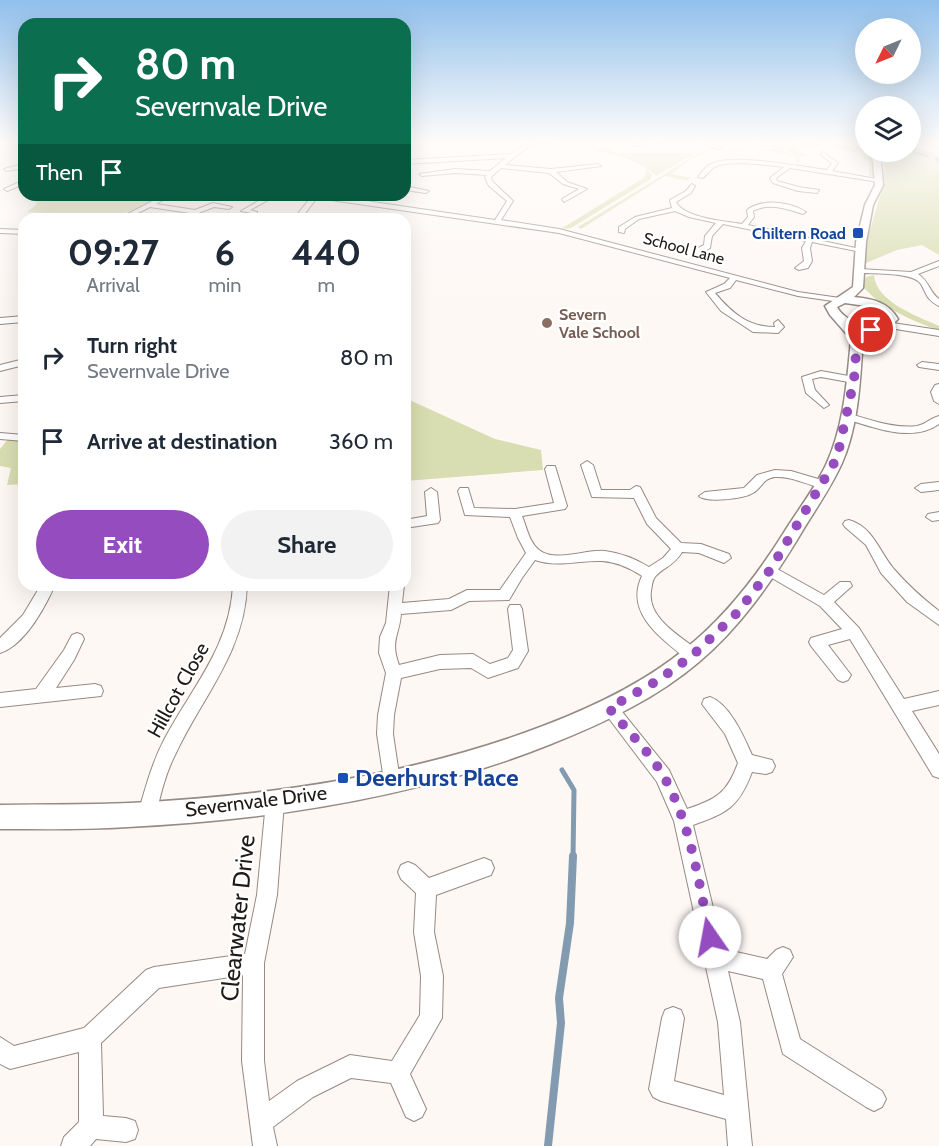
<!DOCTYPE html>
<html lang="en">
<head>
<meta charset="utf-8">
<style>
  :root { --surface:#fff; --page:#f2f2f3; --text:#1f2937; --muted:#747a83; --accent:#944cbf }
  body { margin:0; font-family:Cabin,sans-serif; background:var(--page); color:var(--text); height:100vh; display:flex; flex-direction:column; font-size:22px; white-space:nowrap }
  * { box-sizing:border-box; margin:0 }
  p { font-size:20px; color:var(--muted) }
  .icon { flex:none; width:33px; height:33px; fill:none; stroke:currentColor; stroke-width:2; stroke-linecap:round; stroke-linejoin:round }
  .map { position:relative; flex:1; overflow:hidden }
  .panel { position:absolute; left:18px; top:213px; width:393px; height:378px; display:flex; flex-direction:column; background:var(--surface); border-radius:18px; box-shadow:0 6px 24px #0002 }
  .panel>* { flex:none }
  .top-card { position:absolute; left:18px; top:18px; width:393px; height:183px; border-radius:18px; box-shadow:0 6px 24px #0002; background:#0b6e4f; color:#fff; overflow:hidden }
  .needle { width:39px; rotate:227deg }
  .fabs { position:absolute; left:855px; top:18px; display:grid; gap:12px }
  .fabs a { display:grid; place-items:center; width:66px; height:66px; border-radius:50%; background:var(--surface); box-shadow:0 6px 24px #0002; font-size:30px }
  .pin { position:absolute; display:grid; place-items:center; width:51px; height:51px; color:#fff; margin:-26px; border:3px solid #fff; border-radius:50%; box-shadow:0 2px 6px #0007 }
  .me { position:absolute; width:66px; margin:-33px; rotate:348deg; stroke-linejoin:round; filter:drop-shadow(0 0 4px #0008) }
  .turn { display:flex; align-items:center; gap:21px; height:126px; padding:0 18px; font-size:27px }
  .turn .icon { width:78px; height:78px; stroke-width:2.5 }
  .turn b { display:block; font-size:42px; line-height:51px }
  .then { display:flex; align-items:center; height:57px; padding:0 18px; background:#0003; gap:12px; font-size:22px }
  .eta { display:flex; justify-content:space-evenly; align-items:center; height:102px; text-align:center }
  .eta b { font-size:36px; font-weight:700; line-height:42px }
  .primary-button { display:flex; gap:12px; margin-top:auto; padding:12px 18px }
  .primary-button a { flex:1; height:69px; border-radius:36px; background:var(--accent); color:#fff; font-size:24px; font-weight:700; line-height:69px; text-align:center }
  .primary-button a+a { background:var(--page); color:var(--text) }
  ul { padding:0; list-style:none }
  li { display:flex; align-items:center; gap:18px; height:84px; padding:0 18px }
  li div { flex:1 }
  li b { display:block; font-size:22px }
  li em { font-style:normal }
  .map>svg:first-child { display:block }
  .green { fill:#d9deb2 }
  .lines { fill:none; stroke-linecap:round; stroke-linejoin:round }
  .stream-far2 { stroke:#839bb0; stroke-width:2 }
  .stream-far1 { stroke:#839bb0; stroke-width:5 }
  .stream { stroke:#839bb0; stroke-width:8 }
  .minor-casing { stroke:#978983; stroke-width:2 }
  .tertiary-casing { stroke:#978983; stroke-width:3 }
  .minor { fill:#fff; fill-rule:evenodd }
  .tertiary { fill:#fff; fill-rule:evenodd }
  .route { stroke:#944cbf; stroke-width:10; stroke-dasharray:0 18 }
  .transit-dot { fill:#1a4fb4; stroke:#fff; stroke-width:2 }
  .education-dot { fill:#8d6e63; stroke:#fff; stroke-width:2 }
  .labels { text-anchor:middle; stroke-width:4.5; stroke-linejoin:round; paint-order:stroke }
  .far-transit-label { font-size:16px; font-weight:bold; fill:#164399; stroke:#fff; text-anchor:end }
  .far-street-label { font-size:16px; fill:#1f1a17; stroke:#fff }
  .far-education-label { font-size:16px; font-weight:bold; fill:#785e54; stroke:#fff; text-anchor:start }
  .street-label { font-size:20px; fill:#1f1a17; stroke:#fff }
  .near-transit-label { font-size:24px; font-weight:bold; fill:#164399; stroke:#fff; text-anchor:start }
  .near-street-label { font-size:24px; fill:#1f1a17; stroke:#fff }
</style>
</head>
<body>
<div class="map">
<svg width="939" height="1146" viewBox="0 0 939 1146">
  <rect width="100%" height="100%" fill="#fef8f5"/>
  <!-- green -->
  <g class="green">
    <path d="M813 141H827L823 144 828 145 831 141H852L874 161 875 175 869 177V162L854 147 844 142 859 153 825 146 796 148 807 156 798 157 786 150 790 146 780 147 784 148V151L799 158 800 161 796 165 797 159C775 146 729 149 703 154 693 156 680 167 671 174L692 178 688 179 689 181 665 176 581 229 578 227 699 153 776 149 770 145Z"/>
    <path d="M911 145 939 156V255L922 245 897 250 866 263 865 247 883 186 885 162 876 152H910Z"/>
    <path d="M610 147 615 153H696L656 176C644 162 611 153 593 151Z"/>
    <path d="M646 169 652 174 651 179 571 228 561 229 645 177Z"/>
    <path d="M38 195H154L156 198 130 211 107 219H36L43 213 27 212 36 205Z"/>
    <path d="M874 275C876 302 917 316 939 326V330C916 323 876 305 863 286L866 277Z"/>
    <path d="M405 398 495 439 541 450 543 470 405 481Z"/>
    <path d="M10 437 24 438V484L7 485 11 468 0 466V449Z"/>
  </g>
  <g class="lines">
    <!-- stream-far2 -->
    <g class="stream-far2">
      <path d="M910 151 927 156"/>
      <path d="M936 159 939 160"/>
    </g>
    <!-- stream-far1 -->
    <path class="stream-far1" d="M562 770 574 790 573 858"/>
    <!-- stream -->
    <path class="stream" d="M548 1146 561 1023 559 998 570 923 573 856"/>
    <defs>
      <g id="minor">
        <path d="M7 141 24 144V148L8 142Z"/>
        <path d="M525 141H561L531 144 505 165 551 169 598 164 601 166 556 172 567 182 587 189 564 202 562 199 579 189 563 184 549 173 501 168 491 177 492 181 513 201 501 220 559 229 798 292 840 298 844 300 840 302 798 296 736 280 730 288 715 293C732 313 748 327 775 327L774 323 778 320 784 327 778 333 753 332 721 311 706 292 724 284 730 278 559 233 317 198 303 216 305 219H298L296 216 311 197 310 195H326L495 220 507 201 489 186 485 177 487 175 455 173 422 176 419 174 455 169 490 171 506 158 405 164V160L511 154 527 143Z"/>
        <path d="M654 141 665 142 634 146 631 144Z"/>
        <path d="M695 141H703L722 148 717 149Z"/>
        <path d="M754 141H761L767 145 762 146Z"/>
        <path d="M925 141 939 143V147L926 142Z"/>
        <path d="M823 152 838 163 832 171 882 180 879 182 790 168 776 178 777 181 799 187 819 190 817 193 798 191 773 183 770 178 784 167C768 165 726 159 713 168 710 171 706 175 703 178L698 177C701 173 706 166 711 164 732 153 803 167 827 170L832 163 821 155Z"/>
        <path d="M19 165 24 168V173L18 169 7 171 4 169Z"/>
        <path d="M24 180V184L7 191 4 189Z"/>
        <path d="M692 184 695 186 691 193 676 202C684 218 724 221 742 224L748 217 747 210C762 198 790 202 806 212L803 214C787 209 769 202 753 211L754 217 748 225 865 250 861 252 812 242 810 248 812 261 808 268 799 270 795 268 804 261 802 248 806 241 723 224 712 236 710 248 700 254H694V250L704 245 705 236 716 223 689 217 675 211 639 219 625 229 624 233 619 232V227L635 217 672 208 670 200 686 191Z"/>
        <path d="M405 186 429 191 426 193 405 190Z"/>
        <path d="M164 195H172L156 204 195 210 213 203 232 207 229 209 214 207 196 214 150 207 126 219H118Z"/>
        <path d="M269 195H277L250 210 257 212V214L241 211Z"/>
        <path d="M0 229 24 230V234L0 233Z"/>
        <path d="M939 261V266L918 274C930 282 929 292 939 299V306C927 300 927 295 921 284 913 272 875 274 860 273L856 271 860 269 911 272Z"/>
        <path d="M24 316V322L0 324V318Z"/>
        <path d="M886 322 939 330V336L883 327V323Z"/>
        <path d="M24 359V365L0 371V365Z"/>
        <path d="M922 362 939 364V370L919 367 917 365Z"/>
        <path d="M821 371 854 377 859 380 854 383 821 377 812 379 815 390 829 405 824 408 806 393 802 377Z"/>
        <path d="M939 384V404L934 401 931 392 935 385Z"/>
        <path d="M24 395V401L0 403V397Z"/>
        <path d="M846 413C869 419 893 429 917 426 926 424 931 418 939 416V424C911 444 871 426 842 418V414Z"/>
        <path d="M0 433 24 435V441L0 439Z"/>
        <path d="M587 461 593 465 601 490H630L636 486 640 487 656 518 681 543 701 544 729 554 731 558 724 563 699 553 682 552C673 567 663 567 655 577 652 581 652 586 651 591 647 618 680 636 698 650L701 655 698 660 693 661 688 660C662 639 624 613 642 576 630 568 617 562 602 561 578 560 559 568 535 560L522 578 509 600 469 601 451 610 401 614C399 637 390 640 399 665L440 655 473 654 490 664 508 658 513 650 508 609 510 605H520L522 609 528 651 518 668 488 678 471 668 440 669 401 678 394 715 393 734 400 781 397 787 391 790 385 787 377 734 378 715 386 673 379 653 380 637 386 623 390 585H404L402 603 449 599 467 590H500L526 553 518 538 510 517 465 515 458 491 460 488H468L474 508 515 509 554 503 545 469 547 466H555L567 506 565 509 522 516C527 528 529 542 539 550 556 563 585 549 605 551 620 553 636 559 649 567L663 558 671 549 647 524 634 498 592 497 581 465Z"/>
        <path d="M775 470 791 471 825 481 827 484 821 488C806 484 791 476 775 477 763 478 762 488 753 493 744 499 706 503 699 496L705 492 744 488 757 475Z"/>
        <path d="M939 482V490L921 492 915 488 921 484Z"/>
        <path d="M431 488 437 492 440 520 438 523 405 528V520L427 516 425 492Z"/>
        <path d="M939 512V520L932 521 926 517 928 514Z"/>
        <path d="M849 520C873 527 879 551 893 568 907 584 922 598 939 611V625L907 602 881 573 866 545 845 527 843 524 845 521Z"/>
        <path d="M770 565 824 595 840 582H850L852 586 834 602 859 628 904 699 939 691V705L912 711 939 754V778L933 776 850 639 828 645 851 675 848 680 843 682 838 680 811 646 809 642 811 638 842 629 820 606 765 574 763 570 765 566Z"/>
        <path d="M41 585H55C45 607 25 645 0 653V638L23 615Z"/>
        <path d="M233 585H247C245 651 203 696 176 753 166 772 161 793 156 814L153 820 147 823 141 820 138 814C145 789 152 763 164 740 192 687 230 647 233 585Z"/>
        <path d="M77 633 82 635 84 639 74 660 56 688 95 684 101 686 103 691 101 696 0 707V693L36 689 64 650 72 635Z"/>
        <path d="M710 697C730 704 744 737 752 755L772 760 775 766 772 772 766 774 752 772C739 807 727 813 693 825L723 949 767 959 776 950 783 947 790 950 793 957 782 974 800 1039 882 1091 886 1099 882 1107 874 1111 866 1107 783 1054 763 979 728 971 740 1022 752 1146H728L726 1119 661 1101 653 1097 649 1089 662 1018 665 1010 673 1007 681 1010 684 1018 674 1081 724 1095 718 1022 674 821 657 782 601 708 603 703 609 701 615 703 669 770 687 809C717 799 727 793 738 763L725 734 702 704 704 699Z"/>
        <path d="M275 793 281 796 284 802 277 895 264 963V1061L269 1101 297 1081 350 1055 392 1061 420 1015 421 976 414 932 416 893 401 879 398 872 401 865 408 862 415 865 429 878 484 858 491 861 494 868 491 875 436 895 434 932 443 976 442 1018 410 1074 426 1109 422 1117 414 1121 406 1117 391 1083 351 1078 313 1097 273 1127 277 1146H253L242 1061 243 975 159 988 101 1043 103 1116 126 1118 135 1121 138 1130 135 1139 126 1142 96 1139 90 1146H61L64 1137 79 1122V1052L10 1069 0 1064V1037L14 1046 84 1028 146 970 154 967 245 954 257 895 266 802 269 796Z"/>
      </g>
      <path id="tertiary" d="M868 152H874L881 161 883 185 873 205 866 242 863 288 854 297C873 299 888 302 898 319 887 332 871 332 855 329L863 338C860 380 859 424 842 463 830 490 812 514 797 540 770 584 740 627 700 661 657 698 604 723 551 744 417 798 271 820 128 827 85 830 43 829 0 829V805C43 804 87 805 130 803 269 796 412 776 543 726 593 707 644 683 685 649 725 617 756 577 783 534 797 511 814 490 826 465 844 426 847 381 851 339L830 315 825 306 853 287 856 242 865 205 875 185 873 161ZM845 303 873 307 886 318C872 329 845 323 837 307Z"/>
    </defs>
    <!-- minor casing -->
    <use href="#minor" class="minor-casing"/>
    <!-- tertiary casing -->
    <use href="#tertiary" class="tertiary-casing"/>
    <!-- minor -->
    <use href="#minor" class="minor"/>
    <!-- tertiary -->
    <use href="#tertiary" class="tertiary"/>
  </g>
  <!-- sky -->
  <linearGradient id="sky" x2="0" y2="1"><stop stop-color="#91c0ec"/><stop offset="0.47" stop-color="#fffcfa"/><stop offset="1" stop-color="#fffcfa" stop-opacity="0"/></linearGradient>
  <rect width="939" height="301" fill="url(#sky)"/>
  <g class="lines">
    <!-- route -->
    <path class="route" d="M710 937C699 884 691 824 664 777 650 752 627 731 609 708L657 681 693 655 738 612 770 570 837 458 854 380 857 339 871 330"/>
  </g>
  <!-- markers -->
  <g class="transit-dot">
    <rect x="852" y="227" width="12" height="12" rx="3"/>
    <rect x="337" y="772" width="12" height="12" rx="3"/>
  </g>
  <circle class="education-dot" cx="547" cy="323" r="6"/>
  <g class="labels">
    <!-- far-transit labels -->
    <g class="far-transit-label">
      <text x="846" y="239">Chiltern Road</text>
    </g>
    <!-- far-street labels -->
    <g class="far-street-label">
      <text transform="translate(684 248) rotate(15)" y="6">School Lane</text>
    </g>
    <!-- far-education labels -->
    <g class="far-education-label">
      <text x="559" y="320">Severn<tspan x="559" dy="18">Vale School</tspan></text>
    </g>
    <!-- street labels -->
    <g class="street-label">
      <text transform="translate(178 690) rotate(-61)" y="7">Hillcot Close</text>
      <text transform="translate(256 801) rotate(-7)" y="7">Severnvale Drive</text>
    </g>
    <!-- near-transit labels -->
    <g class="near-transit-label">
      <text x="355" y="786">Deerhurst Place</text>
    </g>
    <!-- near-street labels -->
    <g class="near-street-label">
      <text transform="translate(238 918) rotate(-84)" y="8">Clearwater Drive</text>
    </g>
  </g>
</svg>
<div class="fabs">
<a><svg class="needle" viewBox="-14 -14 28 28"><path d="M0-13l5 13h-10z" fill="#e53935"/><path d="M0 13l5-13h-10z" fill="#747a83"/></svg></a>
<a><svg class="icon" aria-label="layers" viewBox="0 0 24 24"><path d="M12 4l9 5-9 5-9-5zM3 14l9 5 9-5"/></svg></a>
</div>
<div class="pin" style="left:871px;top:330px;background:#d93025"><svg class="icon" aria-label="arrive" viewBox="0 0 24 24"><path d="M6 21V4h12l-3 4 3 4H6"/></svg></div>
<svg class="me" style="left:710px;top:937px" viewBox="-20 -20 40 40"><circle r="19" fill="#fff"/><path d="M0-13L10 11 0 6-10 11z" fill="#944cbf"/></svg>
<div class="top-card">
<div class="turn"><svg class="icon" aria-label="right" viewBox="0 0 24 24"><path d="M7 20v-9h11M14 6l5 5-5 5"/></svg><div><b>80 m</b>Severnvale Drive</div></div>
<div class="then">Then<svg class="icon" aria-label="arrive" viewBox="0 0 24 24"><path d="M6 21V4h12l-3 4 3 4H6"/></svg></div>
</div>
<section class="panel">
<div class="eta">
<div><b>09:27</b><p>Arrival</p></div>
<div><b>6</b><p>min</p></div>
<div><b>440</b><p>m</p></div>
</div>
<ul>
<li><svg class="icon" aria-label="right" viewBox="0 0 24 24"><path d="M7 20v-9h11M14 6l5 5-5 5"/></svg><div><b>Turn right</b><p>Severnvale Drive</p></div><em>80 m</em></li>
<li><svg class="icon" aria-label="arrive" viewBox="0 0 24 24"><path d="M6 21V4h12l-3 4 3 4H6"/></svg><div><b>Arrive at destination</b></div><em>360 m</em></li>
</ul>
<div class="primary-button"><a>Exit</a><a>Share</a></div>
</section>
</div>
</body>
</html>
